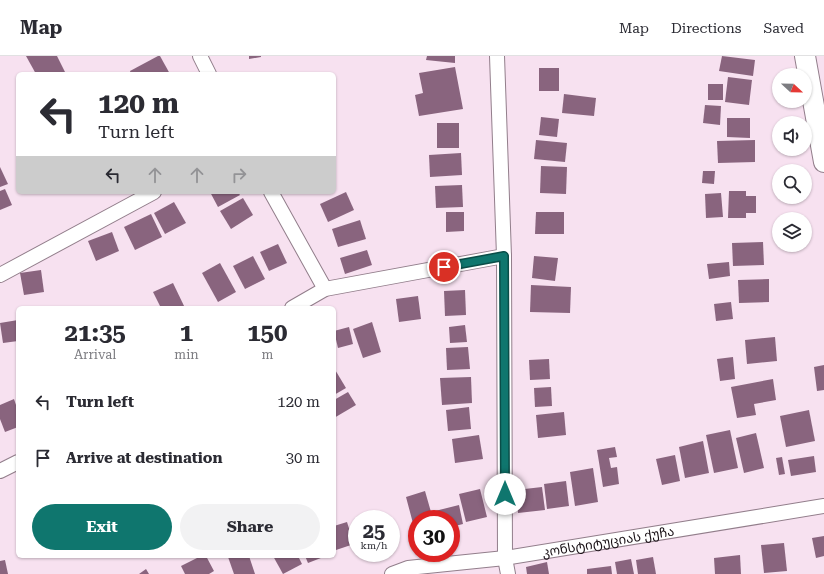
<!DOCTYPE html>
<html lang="en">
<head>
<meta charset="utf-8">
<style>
  :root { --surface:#fff; --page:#f2f2f3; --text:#2b2b33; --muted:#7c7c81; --line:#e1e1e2; --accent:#0f766e }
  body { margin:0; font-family:"Roboto Serif","Noto Sans Georgian",serif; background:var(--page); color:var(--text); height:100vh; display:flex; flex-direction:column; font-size:15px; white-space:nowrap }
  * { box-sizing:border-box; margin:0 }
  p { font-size:13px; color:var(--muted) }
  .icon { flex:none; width:22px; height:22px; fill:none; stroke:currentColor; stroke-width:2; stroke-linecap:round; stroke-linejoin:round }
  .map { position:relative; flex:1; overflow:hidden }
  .sheet { position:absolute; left:16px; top:250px; width:320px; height:252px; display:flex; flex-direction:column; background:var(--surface); border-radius:6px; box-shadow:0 1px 3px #0004 }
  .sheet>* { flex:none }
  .guide { position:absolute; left:16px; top:16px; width:320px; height:122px; border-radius:6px; box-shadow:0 1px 3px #0004; background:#fff; color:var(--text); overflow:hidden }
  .needle { width:26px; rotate:112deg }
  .controls { position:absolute; left:772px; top:12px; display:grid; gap:8px }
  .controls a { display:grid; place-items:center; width:40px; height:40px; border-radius:50%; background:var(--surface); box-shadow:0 1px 3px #0004; font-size:20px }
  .speed { position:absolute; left:348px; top:454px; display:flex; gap:8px; font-size:20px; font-weight:700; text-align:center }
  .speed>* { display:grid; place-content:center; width:52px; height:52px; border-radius:50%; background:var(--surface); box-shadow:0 1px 3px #0004; line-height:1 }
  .speed small { font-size:10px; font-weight:400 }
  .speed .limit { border:6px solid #d22; background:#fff; color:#111 }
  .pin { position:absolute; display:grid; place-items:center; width:34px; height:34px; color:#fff; margin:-17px; border:2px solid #fff; border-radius:50%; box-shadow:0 1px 4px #0007 }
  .me { position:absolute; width:44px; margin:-22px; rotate:0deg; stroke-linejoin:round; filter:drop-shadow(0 0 3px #0008) }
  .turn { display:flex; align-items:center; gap:14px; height:84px; padding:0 16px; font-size:18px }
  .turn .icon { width:52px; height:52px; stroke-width:2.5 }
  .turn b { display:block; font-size:28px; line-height:34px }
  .lanes { display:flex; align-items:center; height:38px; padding:0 16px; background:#0003; justify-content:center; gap:20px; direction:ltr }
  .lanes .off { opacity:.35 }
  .eta { display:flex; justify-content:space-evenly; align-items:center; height:68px; text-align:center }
  .eta b { font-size:24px; font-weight:700; line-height:28px }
  .cta { display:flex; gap:8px; margin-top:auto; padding:8px 16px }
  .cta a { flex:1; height:46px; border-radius:24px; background:var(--accent); color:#fff; font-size:16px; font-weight:700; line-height:46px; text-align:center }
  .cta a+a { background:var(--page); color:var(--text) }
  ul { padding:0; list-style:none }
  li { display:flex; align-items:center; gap:12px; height:56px; padding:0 16px }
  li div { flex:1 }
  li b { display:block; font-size:15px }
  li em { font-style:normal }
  header { display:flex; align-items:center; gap:24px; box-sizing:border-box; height:56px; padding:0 20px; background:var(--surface); border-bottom:1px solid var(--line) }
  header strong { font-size:19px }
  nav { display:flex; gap:22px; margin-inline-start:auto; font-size:14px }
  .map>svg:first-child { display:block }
  .building { fill:#89647e }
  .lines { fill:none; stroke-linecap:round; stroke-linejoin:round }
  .street-casing { stroke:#927e8b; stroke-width:16 }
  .secondary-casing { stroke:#927e8b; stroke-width:22 }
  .street { stroke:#fff; stroke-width:14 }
  .secondary { stroke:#fff; stroke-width:20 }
  .route-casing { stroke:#0a4d48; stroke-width:10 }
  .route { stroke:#0f766e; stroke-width:7 }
  .labels { text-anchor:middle; stroke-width:3; stroke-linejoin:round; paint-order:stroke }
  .street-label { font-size:13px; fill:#181015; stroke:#fff }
</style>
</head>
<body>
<header>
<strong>Map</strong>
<nav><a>Map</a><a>Directions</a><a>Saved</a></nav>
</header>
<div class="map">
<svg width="824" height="518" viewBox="0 0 824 518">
  <rect width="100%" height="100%" fill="#f7e1f0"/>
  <!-- building -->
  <g class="building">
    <path d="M26 0H57L66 18H36Z"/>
    <path d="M158 0H160L170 18H131L130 15Z"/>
    <path d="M249 0H261V1L249 3Z"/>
    <path d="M427 0H455V7L426 4Z"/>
    <path d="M722 0 755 4 753 20 719 15Z"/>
    <path d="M455 11 463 53 419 60 415 39 423 37 419 17Z"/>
    <rect x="539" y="12" width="20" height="23"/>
    <path d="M728 21 752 24 749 49 725 46Z"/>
    <rect x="708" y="28" width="15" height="16"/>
    <path d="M564 38 596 42 594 60 562 57Z"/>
    <path d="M705 49 721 50 720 69 703 67Z"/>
    <path d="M541 61 559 63 557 81 539 79Z"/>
    <path d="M727 62H750V82L727 81Z"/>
    <rect x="437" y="67" width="22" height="25"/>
    <path d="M536 84 567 87 565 106 534 103Z"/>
    <path d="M755 84V106L718 107 717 85Z"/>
    <path d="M461 97 462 119 430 121 429 99Z"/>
    <path d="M541 110 567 111 566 138 540 137Z"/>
    <path d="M0 111 8 128 0 131Z"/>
    <path d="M703 115H715L714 128 702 127Z"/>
    <path d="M462 129 463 151 436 152 435 130Z"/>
    <path d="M5 133 12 149 0 154V135Z"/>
    <path d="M729 135H746V140H756V157H746V162H728Z"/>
    <path d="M210 136H238L240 139 218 151Z"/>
    <path d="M346 136 354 154 328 166 320 148Z"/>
    <path d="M721 137 723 161 706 162 705 138Z"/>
    <path d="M243 142 253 159 231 173 220 155Z"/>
    <path d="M174 146 186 167 165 178 154 157Z"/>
    <path d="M446 156H464V175L446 176Z"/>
    <path d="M536 156H564V178H535Z"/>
    <path d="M151 158 162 181 135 194 124 171Z"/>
    <path d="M360 164 366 183 338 191 332 173Z"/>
    <path d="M112 176 119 195 96 205 88 185Z"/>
    <path d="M763 186 764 209 733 210 732 187Z"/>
    <path d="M278 188 287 207 269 215 260 196Z"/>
    <path d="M367 194 372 209 345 218 340 202Z"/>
    <path d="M253 200 265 223 245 233 233 210Z"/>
    <path d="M534 200 558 202 555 225 532 222Z"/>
    <path d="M729 206 730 220 709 223 707 208Z"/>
    <path d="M220 207 236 236 218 246 202 217Z"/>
    <path d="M41 214 44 236 24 239 20 217Z"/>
    <path d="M769 223V246L739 247 738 224Z"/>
    <path d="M173 227 185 252H161L153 236Z"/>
    <path d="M531 229 571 231 570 257 530 256Z"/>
    <path d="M465 234 466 259 445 260 444 235Z"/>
    <path d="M418 240 421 263 399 266 396 243Z"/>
    <path d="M731 246 733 263 716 265 714 248Z"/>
    <path d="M18 264V285L3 287 0 267Z"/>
    <path d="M372 266 381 296 363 302 353 273Z"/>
    <path d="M465 269 467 286 450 287 449 271Z"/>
    <path d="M349 271 353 288 338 292 334 275Z"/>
    <path d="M775 281 777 305 747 308 745 284Z"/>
    <path d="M468 291 470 313 447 314 446 292Z"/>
    <path d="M733 301 735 323 720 325 717 303Z"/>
    <path d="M549 303 550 323 530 324 529 304Z"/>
    <path d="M824 309V334L817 335 814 311Z"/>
    <path d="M334 312 346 332 334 339Z"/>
    <path d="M471 321 472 347 442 349 440 322Z"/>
    <path d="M773 323 776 344 754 348 756 359 737 362 731 331Z"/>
    <path d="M551 331 552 350 535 351 534 332Z"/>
    <path d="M348 336 356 349 334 362V344Z"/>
    <path d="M14 343 18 355V371L5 376 0 363V349Z"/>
    <path d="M469 351 471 373 448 375 446 354Z"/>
    <path d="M809 354 815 385 786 391 780 360Z"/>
    <path d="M564 356 566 379 538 382 536 359Z"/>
    <path d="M730 374 738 412 714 417 706 379Z"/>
    <path d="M756 377 764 412 744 417 736 382Z"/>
    <path d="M479 379 483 403 455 407 452 383Z"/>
    <path d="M703 385 709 417 685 422 679 391Z"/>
    <path d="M615 391 617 401 609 402 611 412 617 411 619 428 603 431 597 394Z"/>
    <path d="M675 399 680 425 662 429 656 403Z"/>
    <path d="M814 400 816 416 791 420 788 404Z"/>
    <path d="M782 401 785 418 779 419 776 402Z"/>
    <path d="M593 412 598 446 575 450 570 416Z"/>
    <path d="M566 425 569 450 547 453 544 428Z"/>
    <path d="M542 431 545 454 518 457 516 434Z"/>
    <path d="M480 433 487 461 466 466 459 438Z"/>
    <path d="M425 435 433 463H417V470L414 471 406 441Z"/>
    <path d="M459 449 463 468 451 471V463H437L435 455Z"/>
    <path d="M347 466 354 488 336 494 334 488V470Z"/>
    <path d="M357 468V483L352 471Z"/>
    <path d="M824 480V500L816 502 812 482Z"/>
    <path d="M784 487 787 515 764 517 761 489Z"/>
    <path d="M740 499 741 518H715L714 502Z"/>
    <path d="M201 500H206L214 515 209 518H185L181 510Z"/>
    <path d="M230 500H249L255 518H234L228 501Z"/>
    <path d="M273 500H298L302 508 283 518Z"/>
    <path d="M305 500H326L308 507Z"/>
    <path d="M653 501 656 518H638L636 504Z"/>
    <path d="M631 503 634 518H617L615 506Z"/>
    <path d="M5 504 8 518H0V505Z"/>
    <path d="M547 506 549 518H527L526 511Z"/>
    <path d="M611 510 612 518H587V513Z"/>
    <path d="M146 513 149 518H139Z"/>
  </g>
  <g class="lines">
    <defs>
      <g id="street">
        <path d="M200 0 209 18"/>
        <path d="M497 0 504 200 505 502 508 518"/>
        <path d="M271 136 325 233"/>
        <path d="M0 219 154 136"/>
        <path d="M292 252 325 233 504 200"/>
        <path d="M0 415 18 406"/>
        <path id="s1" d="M392 518 408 512 505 502 824 450"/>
      </g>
      <path id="secondary" d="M805 0 824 106"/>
    </defs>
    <!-- street casing -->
    <use href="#street" class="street-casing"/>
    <!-- secondary casing -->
    <use href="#secondary" class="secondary-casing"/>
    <!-- street -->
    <use href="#street" class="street"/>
    <!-- secondary -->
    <use href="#secondary" class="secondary"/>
  </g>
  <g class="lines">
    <defs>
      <path id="route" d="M444 211 504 200 505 438"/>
    </defs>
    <!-- route casing -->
    <use href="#route" class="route-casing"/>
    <!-- route -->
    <use href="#route" class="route"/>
  </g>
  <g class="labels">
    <!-- street labels -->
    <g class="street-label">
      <text dy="5" stroke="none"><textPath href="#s1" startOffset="219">კონსტიტუციას ქუჩა</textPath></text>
    </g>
  </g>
</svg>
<div class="controls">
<a><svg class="needle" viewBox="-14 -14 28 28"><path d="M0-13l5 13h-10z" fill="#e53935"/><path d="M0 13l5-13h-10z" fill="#7c7c81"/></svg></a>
<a><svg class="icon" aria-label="sound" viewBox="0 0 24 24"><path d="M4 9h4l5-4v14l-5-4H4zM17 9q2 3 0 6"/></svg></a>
<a><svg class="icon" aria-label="search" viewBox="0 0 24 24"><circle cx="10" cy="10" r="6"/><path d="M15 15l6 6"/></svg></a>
<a><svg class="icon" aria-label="layers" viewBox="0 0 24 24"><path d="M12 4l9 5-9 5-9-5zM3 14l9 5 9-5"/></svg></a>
</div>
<div class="speed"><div>25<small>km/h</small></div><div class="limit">30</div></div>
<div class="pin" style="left:444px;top:211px;background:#d93025"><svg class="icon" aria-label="arrive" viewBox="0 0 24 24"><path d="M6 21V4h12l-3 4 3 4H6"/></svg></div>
<svg class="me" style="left:505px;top:438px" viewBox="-20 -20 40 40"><circle r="19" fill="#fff"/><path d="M0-13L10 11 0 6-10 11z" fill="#0f766e"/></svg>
<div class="guide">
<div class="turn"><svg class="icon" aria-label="left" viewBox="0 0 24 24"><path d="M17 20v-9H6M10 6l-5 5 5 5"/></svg><div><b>120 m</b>Turn left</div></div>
<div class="lanes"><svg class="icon" aria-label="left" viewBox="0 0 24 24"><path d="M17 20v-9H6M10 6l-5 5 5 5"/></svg><svg class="icon off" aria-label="ahead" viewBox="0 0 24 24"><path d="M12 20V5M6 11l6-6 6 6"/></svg><svg class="icon off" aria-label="ahead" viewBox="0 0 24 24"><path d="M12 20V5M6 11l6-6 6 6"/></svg><svg class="icon off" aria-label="right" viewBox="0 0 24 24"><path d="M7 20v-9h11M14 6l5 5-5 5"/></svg></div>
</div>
<section class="sheet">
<div class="eta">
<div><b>21:35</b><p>Arrival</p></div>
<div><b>1</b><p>min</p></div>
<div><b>150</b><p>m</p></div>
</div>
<ul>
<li><svg class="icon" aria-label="left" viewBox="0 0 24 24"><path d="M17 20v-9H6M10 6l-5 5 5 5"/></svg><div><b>Turn left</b></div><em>120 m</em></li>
<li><svg class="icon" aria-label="arrive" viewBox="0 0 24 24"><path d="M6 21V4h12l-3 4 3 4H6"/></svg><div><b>Arrive at destination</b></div><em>30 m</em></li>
</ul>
<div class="cta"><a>Exit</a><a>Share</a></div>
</section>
</div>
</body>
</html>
